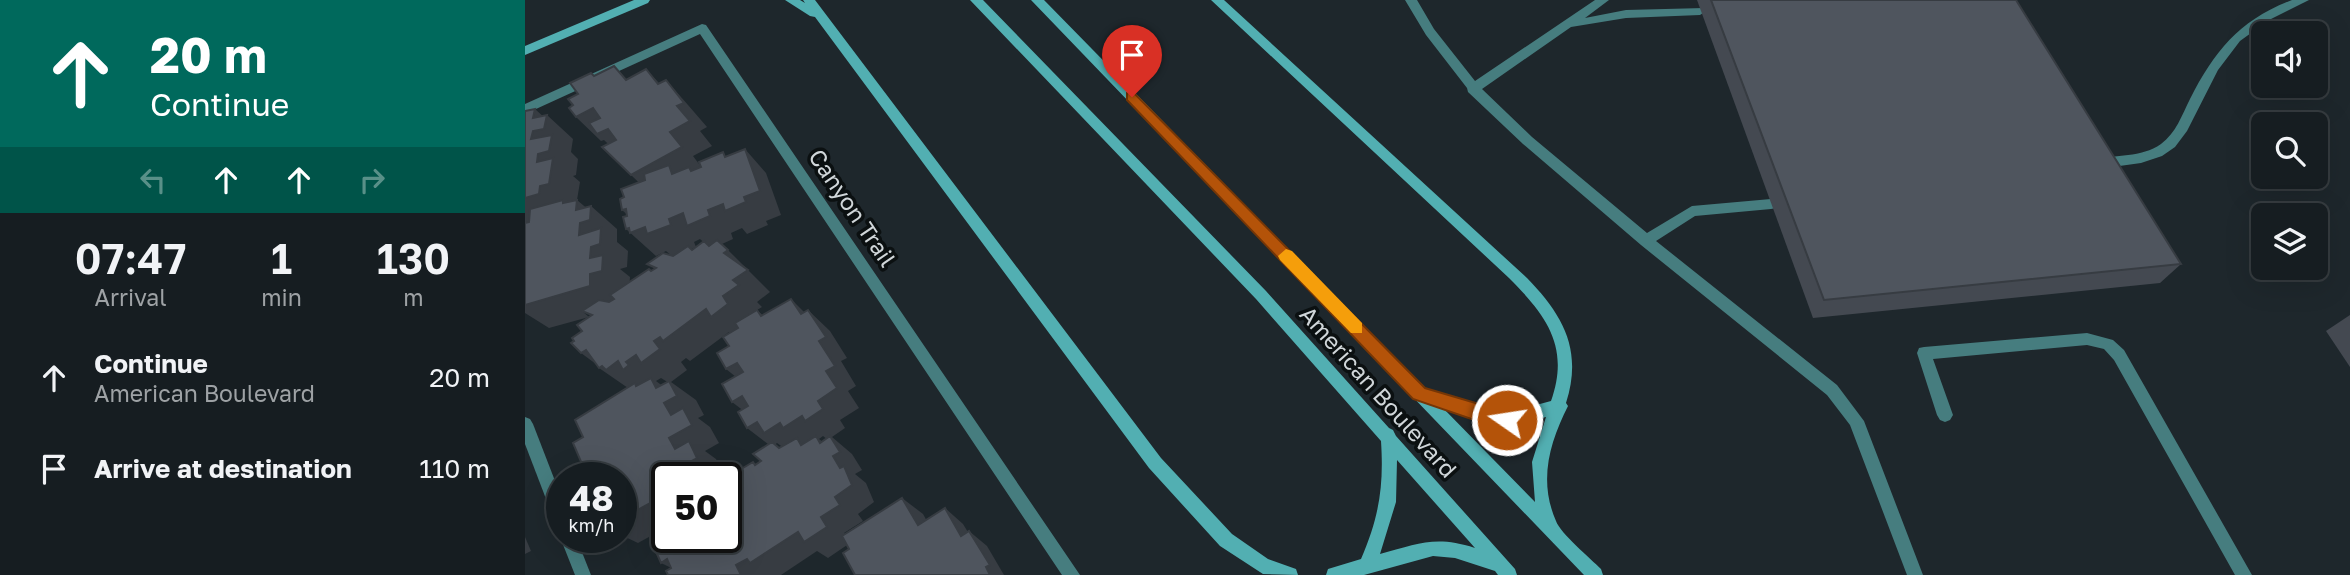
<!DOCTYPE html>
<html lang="en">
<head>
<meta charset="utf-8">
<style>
  :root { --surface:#161d21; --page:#232a2e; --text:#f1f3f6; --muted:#9ea2a5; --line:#353b3f }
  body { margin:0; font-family:"Golos Text",sans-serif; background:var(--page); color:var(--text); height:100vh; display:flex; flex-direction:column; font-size:26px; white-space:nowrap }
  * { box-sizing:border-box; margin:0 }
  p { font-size:23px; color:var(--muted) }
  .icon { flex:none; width:38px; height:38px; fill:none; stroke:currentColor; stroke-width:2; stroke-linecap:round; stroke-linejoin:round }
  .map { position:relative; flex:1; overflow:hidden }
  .side { display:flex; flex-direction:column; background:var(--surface); width:525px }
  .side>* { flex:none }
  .top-card { background:#00695c; color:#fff; overflow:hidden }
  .tools { position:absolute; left:1726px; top:21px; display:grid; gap:14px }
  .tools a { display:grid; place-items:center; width:77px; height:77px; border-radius:10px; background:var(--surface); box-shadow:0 7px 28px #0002,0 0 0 2px var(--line); font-size:35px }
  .speed { position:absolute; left:21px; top:462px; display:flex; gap:14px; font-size:35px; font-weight:700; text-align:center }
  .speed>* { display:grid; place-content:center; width:91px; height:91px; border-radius:50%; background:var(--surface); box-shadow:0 7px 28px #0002,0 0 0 2px var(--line); line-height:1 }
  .speed small { font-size:18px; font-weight:400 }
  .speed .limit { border:4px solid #111; border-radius:10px; background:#fff; color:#111 }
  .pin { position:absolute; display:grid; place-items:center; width:60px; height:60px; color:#fff; margin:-72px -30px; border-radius:50% 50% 50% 0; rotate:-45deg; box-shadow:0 0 7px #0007 }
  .pin .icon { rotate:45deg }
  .me { position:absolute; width:77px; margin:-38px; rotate:283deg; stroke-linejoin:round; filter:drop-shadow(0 0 5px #0008) }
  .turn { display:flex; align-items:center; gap:24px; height:147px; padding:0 35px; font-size:32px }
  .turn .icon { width:91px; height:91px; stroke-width:2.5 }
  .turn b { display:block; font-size:49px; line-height:60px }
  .lanes { display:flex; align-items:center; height:66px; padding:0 35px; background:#0003; justify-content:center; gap:35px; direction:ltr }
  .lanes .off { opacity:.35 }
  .eta { display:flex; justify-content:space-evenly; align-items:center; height:119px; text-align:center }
  .eta b { font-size:42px; font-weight:600; line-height:49px }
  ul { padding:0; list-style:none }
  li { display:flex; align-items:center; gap:21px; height:91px; padding:0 35px }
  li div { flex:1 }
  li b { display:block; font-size:26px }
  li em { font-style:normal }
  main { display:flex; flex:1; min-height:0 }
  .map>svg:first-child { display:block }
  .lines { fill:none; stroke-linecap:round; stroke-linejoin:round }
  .lane { fill:#467d7f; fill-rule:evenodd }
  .street { fill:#467d7f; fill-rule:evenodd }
  .secondary { fill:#52afb2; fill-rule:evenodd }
  .wall { fill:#444951 }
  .shaded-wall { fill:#373c42; fill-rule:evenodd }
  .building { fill:#4f555e; stroke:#373c42; stroke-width:2 }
  .route { fill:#b45309; stroke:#753606; stroke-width:2 }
  .slow { fill:#f59e0b }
  .labels { text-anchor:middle; stroke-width:7; stroke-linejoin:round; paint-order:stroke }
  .street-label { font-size:23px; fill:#d0d6d9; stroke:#0b1011 }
</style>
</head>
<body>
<main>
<section class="side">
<div class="top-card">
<div class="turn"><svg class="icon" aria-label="ahead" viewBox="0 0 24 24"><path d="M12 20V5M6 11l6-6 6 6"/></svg><div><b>20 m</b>Continue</div></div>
<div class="lanes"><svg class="icon off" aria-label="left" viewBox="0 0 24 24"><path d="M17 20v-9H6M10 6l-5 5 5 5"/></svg><svg class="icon" aria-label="ahead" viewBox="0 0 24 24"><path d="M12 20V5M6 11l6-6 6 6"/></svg><svg class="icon" aria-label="ahead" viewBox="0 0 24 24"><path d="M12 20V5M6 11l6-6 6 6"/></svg><svg class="icon off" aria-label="right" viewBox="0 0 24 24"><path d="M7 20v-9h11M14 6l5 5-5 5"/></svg></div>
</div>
<div class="eta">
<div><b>07:47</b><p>Arrival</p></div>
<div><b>1</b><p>min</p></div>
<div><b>130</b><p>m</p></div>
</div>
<ul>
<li><svg class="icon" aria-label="ahead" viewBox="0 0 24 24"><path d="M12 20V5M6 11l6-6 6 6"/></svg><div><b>Continue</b><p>American Boulevard</p></div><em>20 m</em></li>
<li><svg class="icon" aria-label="arrive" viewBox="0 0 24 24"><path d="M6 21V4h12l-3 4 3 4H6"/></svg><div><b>Arrive at destination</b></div><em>110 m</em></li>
</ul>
</section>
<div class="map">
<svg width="1825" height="575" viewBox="0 0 1825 575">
  <rect width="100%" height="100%" fill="#1e272c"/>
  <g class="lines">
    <!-- lane -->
    <g class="lane">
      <path d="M880 0H892L909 29 950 81 1070 0H1084L1060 18 1101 10 1179 8 1181 11 1175 15 1101 18 1046 27 957 89 1007 137 1122 233 1167 206 1246 199 1251 200 1253 204 1251 208 1246 209 1170 216 1131 241 1312 385 1339 421 1398 575H1382L1325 425 1302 395 1116 245 998 144 943 92 942 88 901 35Z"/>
      <path d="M1767 0H1784L1744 20 1715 41 1693 70 1662 131 1650 147 1637 156 1616 163 1573 169 1568 168 1567 164 1568 160C1591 154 1616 158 1636 144 1651 133 1657 115 1665 99 1690 50 1715 20 1767 0Z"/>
      <path d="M1562 333 1588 340 1599 350 1727 575H1710L1589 360 1579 349 1562 345 1408 359 1428 415 1425 420 1420 422 1415 420 1412 415 1392 353 1394 348 1399 347Z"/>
    </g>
    <!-- street -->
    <g class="street">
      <path d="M177 24 181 25 555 575H537L175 34 0 114V104Z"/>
      <path d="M0 417 5 419 8 424 37 499V528L31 525 0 444Z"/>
      <path d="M37 533V537H51L66 575H50L35 537Z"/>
    </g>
    <!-- secondary -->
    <g class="secondary">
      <path d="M109 0H125L123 3 0 55V46Z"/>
      <path d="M260 0H275L280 3 278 0H290L636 458 707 534 743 559 771 569 773 575 738 574 695 546 624 468 290 17 285 16Z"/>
      <path d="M445 0H458L741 291 864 428 868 430 871 436 990 569 992 575H973L970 571 930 558 908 556 839 575H801L803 569 836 559C854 517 859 487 856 441L731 299ZM872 460 950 548C910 535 893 544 855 554L871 502Z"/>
      <path d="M506 0H519L899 388 961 409 982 413 1026 401C1045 347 1022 316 984 278L686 0H699L1002 278C1038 315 1058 350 1041 403L1043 406C1025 442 1013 480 1031 521 1035 533 1066 559 1076 569L1078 575H1059ZM918 408 961 423 982 427 1021 417 1007 462 1010 502Z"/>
    </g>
  </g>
  <!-- wall -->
  <g class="wall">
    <path d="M1172 0H1491L1656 264 1635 283 1288 318Z"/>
    <path d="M1825 315V367L1801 331Z"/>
  </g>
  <!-- shaded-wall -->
  <g class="shaded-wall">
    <path d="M121 69 144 94 141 80 163 105 182 127 175 131 187 146 168 156 180 172 131 199 106 175 145 132 133 84Z"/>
    <path d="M68 108 93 132 98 158 79 140 76 141 51 117Z"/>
    <path d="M10 109 21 119 22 115 48 139 46 152 53 159 51 175 48 176 55 182 52 200 65 211 66 206 92 229V242L103 251 102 267 95 269 105 277 104 293 93 308 57 311 64 317 24 328 0 313V198L12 162 6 139Z"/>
    <path d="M220 149 241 173 256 215 241 221 243 225 222 234 217 228 206 233 208 239 186 249 175 239 169 242 171 247 148 257 141 251 131 256 101 229 104 228H117L97 210 101 209 144 219 158 213 183 210 198 204 219 197Z"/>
    <path d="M203 250 245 292 232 302 237 307 232 310 255 331 210 338 204 332 165 361 161 358 156 362 162 370 146 382 171 400 179 415 173 418 185 427 194 443 180 451 191 459 199 475 195 478H162L150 449 103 388 74 368 75 367 56 353 61 350 101 362 129 341 198 296 208 280 199 253ZM136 378 144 383 151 396 131 381Z"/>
    <path d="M266 299 287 320 276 314Z"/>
    <path d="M283 310 305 331 322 358 316 361 331 386 323 391 334 408 315 420 320 428 307 437 327 454 337 470 330 474 341 483 349 502 333 514 338 521 319 533 325 543 303 558 292 551 256 575H216L211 565 263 451 252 443 247 447 222 428 232 422 293 401 301 371 294 341ZM298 436 303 440 312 453 294 439Z"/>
    <path d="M212 363 237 383 226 389 201 369Z"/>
    <path d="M217 396 232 421 207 402Z"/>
    <path d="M142 494V527L113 543 96 535V519Z"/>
    <path d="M377 498 398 514 413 541 393 525Z"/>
    <path d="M420 508 438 524 455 552 436 536Z"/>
    <path d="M444 531 462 546 479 575H465Z"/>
    <path d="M0 537 6 551 0 554Z"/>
    <path d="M142 559 161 575 136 563Z"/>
  </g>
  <!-- building -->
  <g class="building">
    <path d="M1186 0H1491L1656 264 1299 300Z"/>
    <path d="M89 66 101 80 121 69 133 84 141 80 159 103 152 106 165 121 145 132 157 147 106 175 77 147 91 140 83 129 72 134 64 123 75 118 68 108 51 117 44 108 48 105 43 99 53 94 45 83 66 73 69 76Z"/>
    <path d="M10 109 8 118 22 115 19 129 8 131 6 139 27 135 24 151 13 154 12 162 28 158 24 184 15 186 14 194 0 198V111Z"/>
    <path d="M220 149 235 191 219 197 221 202 200 211 198 204 183 210 185 216 162 226 158 213 144 219 146 225 122 234 120 227 105 233 104 228 101 229 98 217 102 216 101 209 97 210 95 199 99 197 96 189 120 180 119 174 144 165 147 174 164 167 166 171 176 167 174 162 198 152 200 157Z"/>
    <path d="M38 200V203L52 200 51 210 66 206 65 220 55 223 54 235 76 228 75 244 66 247 65 258 78 255 77 271 65 274V286L0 305V223L4 222 5 209Z"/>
    <path d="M192 240 203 250 199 253 223 270 208 280 214 285 198 296 203 304 186 317 181 309 138 341 135 337 129 341 135 349 116 363 111 355 101 362 104 365 98 370 93 361 81 370 77 366 74 368 61 350 56 353 46 343 49 341 47 338 57 331 52 325 67 315 57 311 74 300 84 302 89 299 85 295 124 269 126 271 131 268 122 264 138 253 148 256 163 246 167 250 179 241 184 246Z"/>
    <path d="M266 299 276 314 283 310 301 337 294 341 310 366 301 371 312 388 293 401 298 409 280 421 277 416 258 428 255 423 239 433 232 422 222 428 213 412 223 406 217 396 207 402 197 384 218 372 212 363 201 369 192 353 204 346 198 337 213 328 210 323 232 310 236 316Z"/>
    <path d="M126 378 131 388 144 381 152 396 139 403 146 415 158 408 167 425 144 438 150 449 164 441 172 458 158 466 163 477 142 478V494L96 519V478H51L50 476 60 471 48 443 58 437 50 420 110 383 111 386Z"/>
    <path d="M291 436 295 443 305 436 315 452 308 456 315 468 319 466 327 485 310 497 315 505 296 517 302 527 279 542 273 532 225 563 222 559 211 565 216 575H143L141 571 146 568 142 559 136 563 129 547 132 545 130 539 142 532V537H201V478L228 462 230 465 236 461 228 454 247 442 254 448 272 438 276 445Z"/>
    <path d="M377 498 393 525 420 508 436 536 444 531 465 565 461 567 465 575H330L318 553 324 549 317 536Z"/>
  </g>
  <!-- route -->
  <path class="route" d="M607 91 900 388 988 414 990 420 988 426 982 428 961 424 888 399 602 100V93Z"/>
  <!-- slow -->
  <path class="slow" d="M761 249 767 251 837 323V333H826L755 260 753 256Z"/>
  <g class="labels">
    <!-- street labels -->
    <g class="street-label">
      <text transform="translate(327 208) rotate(56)" y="8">Canyon Trail</text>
      <text transform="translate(853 392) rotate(48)" y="8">American Boulevard</text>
    </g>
  </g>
</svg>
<div class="tools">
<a><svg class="icon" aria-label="sound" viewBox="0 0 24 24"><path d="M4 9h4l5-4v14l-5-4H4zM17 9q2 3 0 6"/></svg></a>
<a><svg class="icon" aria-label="search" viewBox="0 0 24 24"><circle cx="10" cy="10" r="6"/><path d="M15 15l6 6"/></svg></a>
<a><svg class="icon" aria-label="layers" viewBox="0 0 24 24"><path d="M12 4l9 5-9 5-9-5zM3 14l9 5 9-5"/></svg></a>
</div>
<div class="speed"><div>48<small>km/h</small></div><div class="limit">50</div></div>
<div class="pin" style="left:607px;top:97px;background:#d93025"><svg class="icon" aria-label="arrive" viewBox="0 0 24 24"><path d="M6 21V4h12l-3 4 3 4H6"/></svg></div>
<svg class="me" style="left:982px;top:420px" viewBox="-20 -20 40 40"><circle r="17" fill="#b45309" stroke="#fff" stroke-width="3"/><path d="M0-11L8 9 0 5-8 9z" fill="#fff"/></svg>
</div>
</main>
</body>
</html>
